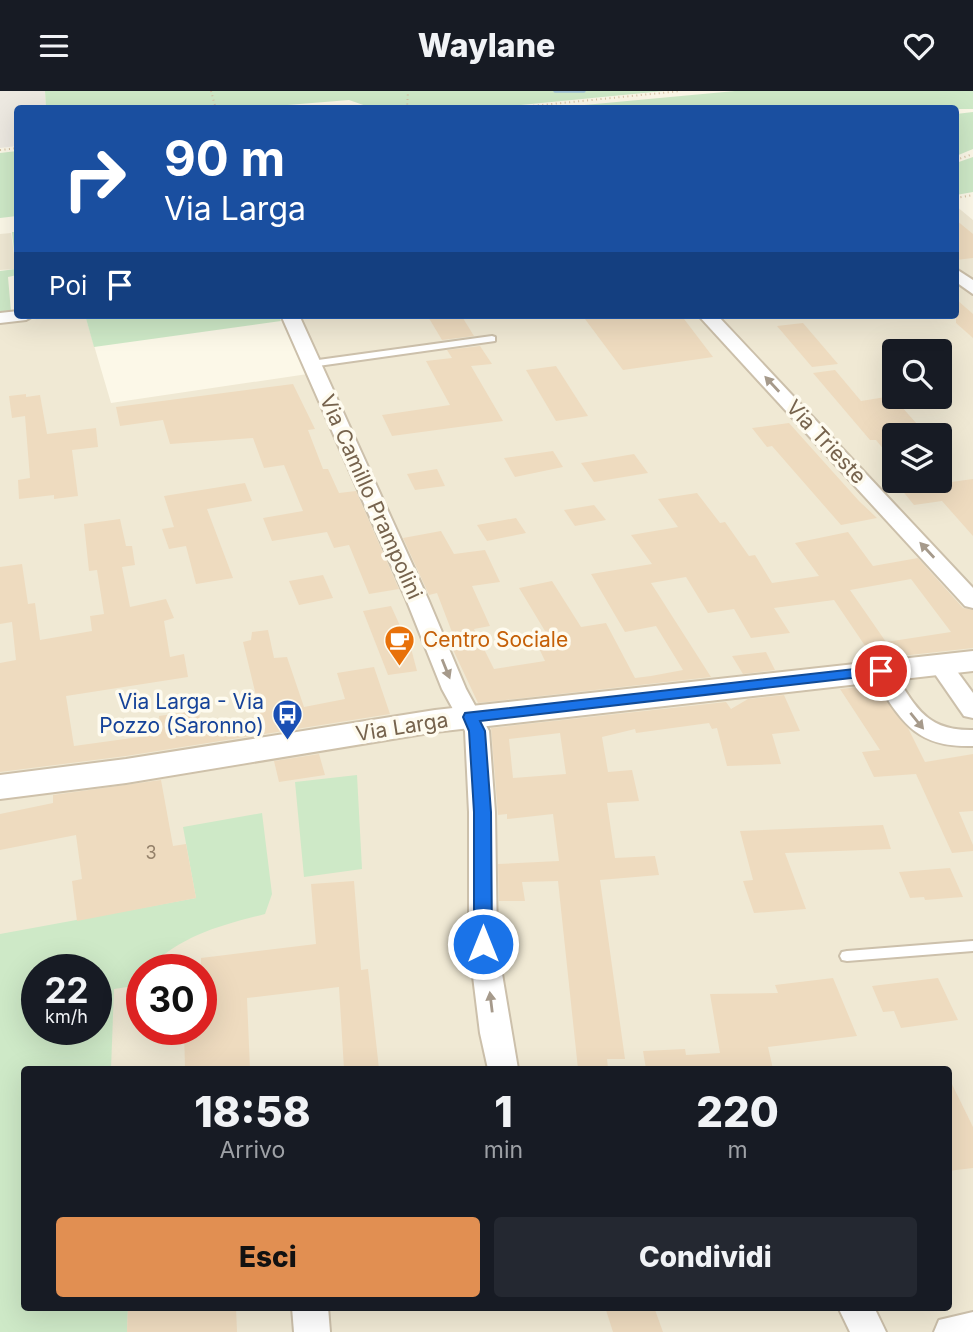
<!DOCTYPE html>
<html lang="it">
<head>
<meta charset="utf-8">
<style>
  :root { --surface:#171b24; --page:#242831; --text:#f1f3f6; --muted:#9ea1a6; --accent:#e18f52 }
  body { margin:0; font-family:Inter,sans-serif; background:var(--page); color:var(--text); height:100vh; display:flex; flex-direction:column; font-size:26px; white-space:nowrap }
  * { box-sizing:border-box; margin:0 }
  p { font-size:23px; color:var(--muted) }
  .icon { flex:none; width:38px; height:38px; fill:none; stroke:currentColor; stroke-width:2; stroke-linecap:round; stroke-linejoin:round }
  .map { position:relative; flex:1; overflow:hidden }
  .sheet { position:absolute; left:21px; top:975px; width:931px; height:245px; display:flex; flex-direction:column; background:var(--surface); border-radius:7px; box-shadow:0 7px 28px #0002 }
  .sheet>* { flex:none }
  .guide { position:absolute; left:14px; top:14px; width:945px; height:214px; border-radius:7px; box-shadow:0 7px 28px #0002; background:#1a4fa0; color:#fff; overflow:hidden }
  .buttons { position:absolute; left:882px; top:248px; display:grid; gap:14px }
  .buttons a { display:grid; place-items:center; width:70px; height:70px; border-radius:7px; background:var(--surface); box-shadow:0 7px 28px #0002; font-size:35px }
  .speed { position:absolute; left:21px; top:863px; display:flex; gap:14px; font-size:35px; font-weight:700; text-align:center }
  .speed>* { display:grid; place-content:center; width:91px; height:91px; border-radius:50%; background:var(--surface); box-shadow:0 7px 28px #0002; line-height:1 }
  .speed small { font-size:18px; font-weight:400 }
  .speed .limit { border:10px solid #d22; background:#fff; color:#111 }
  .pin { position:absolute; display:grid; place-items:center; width:60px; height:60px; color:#fff; margin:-30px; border:4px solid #fff; border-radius:50%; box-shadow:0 2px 7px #0007 }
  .me { position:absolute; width:77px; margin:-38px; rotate:0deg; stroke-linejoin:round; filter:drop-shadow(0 0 5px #0008) }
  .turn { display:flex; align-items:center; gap:24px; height:147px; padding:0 35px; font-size:32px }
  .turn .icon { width:91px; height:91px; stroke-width:2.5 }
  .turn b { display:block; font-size:49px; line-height:60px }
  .then { display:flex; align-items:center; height:66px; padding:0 35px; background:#0003; gap:14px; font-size:26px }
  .eta { display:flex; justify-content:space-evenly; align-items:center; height:119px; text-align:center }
  .eta b { font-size:42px; font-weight:800; line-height:49px }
  .action { display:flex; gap:14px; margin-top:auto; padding:14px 35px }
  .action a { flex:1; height:80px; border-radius:7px; background:var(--accent); color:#111; font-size:28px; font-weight:800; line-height:80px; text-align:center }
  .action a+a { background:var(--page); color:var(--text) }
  header { display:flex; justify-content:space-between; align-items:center; height:91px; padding:0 35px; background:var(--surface); font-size:32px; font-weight:800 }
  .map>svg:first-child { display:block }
  .residential { fill:#f0e9d4; fill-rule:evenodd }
  .industrial { fill:#ede9e1 }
  .green { fill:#cee9c7; fill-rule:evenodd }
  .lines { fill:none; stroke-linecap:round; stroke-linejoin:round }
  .stream { stroke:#a3c4d7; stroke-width:3.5 }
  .building { fill:#eedbbf; fill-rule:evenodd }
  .lane-casing { stroke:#ccc0ab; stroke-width:4 }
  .street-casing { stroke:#ccc0ab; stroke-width:4 }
  .secondary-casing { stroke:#cec1aa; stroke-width:4 }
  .path { stroke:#d6c1a3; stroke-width:2; stroke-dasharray:1 3.5; stroke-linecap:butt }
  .lane { fill:#fff; fill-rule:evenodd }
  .street { fill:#fff; fill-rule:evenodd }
  .secondary { fill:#fff; fill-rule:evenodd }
  .oneway { fill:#a69a8b }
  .route { fill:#1a73e8; stroke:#114b97; stroke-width:2 }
  .labels { text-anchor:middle; stroke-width:7; stroke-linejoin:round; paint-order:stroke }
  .number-label { font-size:18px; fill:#94816a }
  .street-label { font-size:21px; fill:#76634d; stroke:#fefbef }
  .food-label { font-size:21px; fill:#c56008; stroke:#fefbef; text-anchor:start }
  .transit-label { font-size:21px; fill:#164399; stroke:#fefbef; text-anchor:end }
</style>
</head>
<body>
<header><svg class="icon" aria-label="menu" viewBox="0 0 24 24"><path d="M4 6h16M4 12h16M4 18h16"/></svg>Waylane<svg class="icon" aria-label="heart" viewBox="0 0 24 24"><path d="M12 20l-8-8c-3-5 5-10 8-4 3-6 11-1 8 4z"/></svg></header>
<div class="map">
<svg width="973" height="1241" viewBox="0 0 973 1241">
  <rect width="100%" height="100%" fill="#fcf8e8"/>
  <!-- residential -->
  <g class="residential">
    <path d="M956 115 973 129V1241H0V231L85 224 111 312 321 281 296 224H956ZM894 261H940V306H894ZM894 345H940V390H894ZM37 878H96V938H37ZM142 878H201V938H142ZM24 978H948V1216H24Z"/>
    <path d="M11 142 16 178 0 179V143Z"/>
  </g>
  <!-- industrial -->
  <path class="industrial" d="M0 0H45L46 17 18 18 17 55 0 57Z"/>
  <!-- green -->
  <g class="green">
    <path d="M45 0H664L480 18 372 17 349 9 240 18H46Z"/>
    <path d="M735 0H973V18L552 17Z"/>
    <path d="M973 21V58L956 65V23Z"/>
    <path d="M17 60V125L0 127V62Z"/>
    <path d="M973 66V101L956 104V72Z"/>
    <path d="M12 141H17V184L8 186 11 221 0 222V180L16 178Z"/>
    <path d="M85 224H278L281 230 94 256Z"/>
    <path d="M357 684 362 778 304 786 295 691Z"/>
    <path d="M262 722 272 803 265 823C218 835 183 844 147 878H142V886L134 895 114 898 111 978H24V1216H128L127 1241H0V843L196 807 183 736ZM37 878H96V938H37Z"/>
  </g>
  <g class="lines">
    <!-- stream -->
    <path class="stream" d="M555 0H584"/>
  </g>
  <!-- building -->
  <g class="building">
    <path d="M956 129 973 143V167L956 169Z"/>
    <path d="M956 208 973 223V247L956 232Z"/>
    <path d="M427 224H461L474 245 442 249Z"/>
    <path d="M582 224H681L713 266 623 279Z"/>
    <path d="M803 232 838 273 812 276 777 235Z"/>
    <path d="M480 255 492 273 471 275 503 330 392 345 382 324 450 314 426 270 452 267 447 259Z"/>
    <path d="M556 275 588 325 556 330 526 279Z"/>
    <path d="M835 279 861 310 892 305 925 342 894 345V371L876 349H870L813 282Z"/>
    <path d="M293 293 315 338 308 339 323 378H328L339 402 356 400 399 498 369 503 349 454 334 457 327 441 272 450 263 427 303 420 284 374 264 377 253 347 170 353 163 329 120 335 116 316Z"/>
    <path d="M26 303V306L40 304 47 343 96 337 98 356 72 359 78 405 54 408V404L19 408 18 389 30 387 25 325 12 327 9 305Z"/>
    <path d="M789 332 859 410 877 427 841 434 772 355 767 356 752 337Z"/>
    <path d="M553 360 563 376 515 386 504 367Z"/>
    <path d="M634 363 648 382 594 391 581 372Z"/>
    <path d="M437 378 445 395 415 399 407 383Z"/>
    <path d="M973 388V445L942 410 914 414 901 398Z"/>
    <path d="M245 392 252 410 207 418 233 487 196 493 186 455 169 458 162 438 174 436 164 405Z"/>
    <path d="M697 402 720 432 725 431 749 465 755 464 772 492 819 485 795 452 848 441 873 475 918 467 963 517 973 519V557L874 568 834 509 774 517 790 542 751 547 734 518 708 522 686 486 651 492 711 586 478 612 449 550 455 549 437 502 429 504 403 447 441 440 454 463 485 459 500 491 472 495 490 535 474 538 494 578 545 570 536 551 546 549 542 541 545 540 519 497 552 490 581 536 606 532 635 587 651 585 683 579 656 535 625 541 591 483 652 473 631 444 678 436 658 408ZM911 488 951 541 886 551 850 499Z"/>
    <path d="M594 414 606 429 575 435 564 419Z"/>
    <path d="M516 427 526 442 487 450 477 434Z"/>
    <path d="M120 428 126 455H132L135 474 122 476 130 516 166 508 174 527 164 530 170 566 184 563 188 586 66 605 74 655 161 643 159 625 199 619 201 638 261 625 243 551 251 549 252 541 268 539 274 567 287 566 304 616 345 608 337 582 374 576 390 623 126 665 0 681V572L16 569 12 531 0 533V476L22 473 28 513 35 512 40 549 92 540 90 525 104 523 97 479 89 480 84 433Z"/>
    <path d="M323 484 333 507 299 514 289 490Z"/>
    <path d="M391 515 412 561 417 580 388 584 363 520Z"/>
    <path d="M766 561 775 579 743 583 732 565Z"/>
    <path d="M875 594 908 637 925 671 973 663V720L959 721 973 754V760L952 762 916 683 874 686 862 661 880 659 840 598Z"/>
    <path d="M784 604 800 640 772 643 781 673 727 675 717 637 712 638 709 632 636 642 635 638 602 646 608 681 632 679 639 710 607 712 615 767 655 765 659 784 600 789 625 968H607L608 977 578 978 558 790 522 791 525 810H499L498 773 559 770 553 723 507 728V723L498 724 491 637 726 611 731 618 748 608ZM560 642 566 683 513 687 509 648Z"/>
    <path d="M319 663 325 684 279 691 274 670Z"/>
    <path d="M161 689 173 755 186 753 196 807 77 830 72 790 82 788 76 744 0 759V723L53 712V704Z"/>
    <path d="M883 734 891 758 785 762 806 818 754 822 743 790 753 789 740 740Z"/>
    <path d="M950 777 963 806 925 809 924 806 910 807 899 781Z"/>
    <path d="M354 790 361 879 368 878 379 978H344L339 896 247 907 250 978H185L184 938H201V867L316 853 311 793Z"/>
    <path d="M833 887 857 945 768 956 773 978H646L643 960 685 958 686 964 720 962 710 903 778 902 775 894Z"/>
    <path d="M938 887 958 929 901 937 894 920 883 921 872 895Z"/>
    <path d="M948 985 973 1036V1077L948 1080Z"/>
    <path d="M128 1216H236L237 1241H127Z"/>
    <path d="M605 1216H654L663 1241H613Z"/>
  </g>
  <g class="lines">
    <defs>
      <g id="lane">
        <path d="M492 245 495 246V250L311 276 306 273 311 270Z"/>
        <path d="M973 850V860L847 870 842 869 840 865 842 861 847 860Z"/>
      </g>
      <g id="street">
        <path d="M956 178 973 189V203L956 191Z"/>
        <path d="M18 220V224H35L26 229 0 232V222Z"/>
        <path d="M281 224H299L428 508 466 598 489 640 495 721 497 853 518 978H488L480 942 469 853V721L465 640 442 598 406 508Z"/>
        <path d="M698 224H717L973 497V517L965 515Z"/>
        <path d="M940 566 948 568 973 602V627L964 625 928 573 932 568Z"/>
        <path d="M881 573 889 575C915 612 922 640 973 639V655C911 657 900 626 869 580L873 575Z"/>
        <path d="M292 1216H328L330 1241H294Z"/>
        <path d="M838 1216H874L886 1241H850Z"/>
        <path d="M973 1221V1241H934L939 1229Z"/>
      </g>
      <path id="secondary" d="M973 560V580L435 641 126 692 0 708V684L126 668 435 619Z"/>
    </defs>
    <!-- lane casing -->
    <use href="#lane" class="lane-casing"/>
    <!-- street casing -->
    <use href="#street" class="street-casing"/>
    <!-- secondary casing -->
    <use href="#secondary" class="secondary-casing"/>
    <!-- path -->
    <g class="path">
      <path d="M211 0 216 18"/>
      <path d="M407 18 408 0"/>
      <path d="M502 18 681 0"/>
      <path d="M0 59 18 57"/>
      <path d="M956 69 973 63"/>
      <path d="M956 107 973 104"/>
    </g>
    <!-- lane -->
    <use href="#lane" class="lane"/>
    <!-- street -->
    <use href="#street" class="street"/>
    <!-- secondary -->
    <use href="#secondary" class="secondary"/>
  </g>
  <!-- one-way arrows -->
  <defs><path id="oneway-solid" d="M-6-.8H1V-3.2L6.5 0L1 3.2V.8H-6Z" transform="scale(1.75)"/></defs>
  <g class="oneway">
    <use href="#oneway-solid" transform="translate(772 293) rotate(-133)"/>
    <use href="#oneway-solid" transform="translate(927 459) rotate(-133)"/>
    <use href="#oneway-solid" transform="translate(446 578) rotate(68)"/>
    <use href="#oneway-solid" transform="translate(917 630) rotate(51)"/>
    <use href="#oneway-solid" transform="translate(491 911) rotate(-97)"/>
  </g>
  <!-- route -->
  <path class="route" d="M881 575 889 580 886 583 480 630 485 640 491 721 492 853 490 858H476L474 853V721L469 640 463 626 465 622Z"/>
  <!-- icons -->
  <defs>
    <symbol id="cafe-pin" viewBox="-11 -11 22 30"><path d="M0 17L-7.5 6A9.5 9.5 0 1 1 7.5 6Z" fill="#e8710a" stroke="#fefbef"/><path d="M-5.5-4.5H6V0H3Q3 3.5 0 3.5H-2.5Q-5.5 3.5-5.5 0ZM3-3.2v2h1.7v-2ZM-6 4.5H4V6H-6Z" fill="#fff"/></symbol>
    <symbol id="bus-pin" viewBox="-11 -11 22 30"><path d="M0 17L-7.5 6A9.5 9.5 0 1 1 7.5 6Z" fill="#1a4fb4" stroke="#fefbef"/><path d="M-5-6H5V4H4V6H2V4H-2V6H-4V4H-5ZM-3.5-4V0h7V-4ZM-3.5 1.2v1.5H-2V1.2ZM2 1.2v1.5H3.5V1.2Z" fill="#fff"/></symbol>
  </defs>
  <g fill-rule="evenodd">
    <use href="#cafe-pin" x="382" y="532" width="35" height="47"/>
    <use href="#bus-pin" x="270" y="606" width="35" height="47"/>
  </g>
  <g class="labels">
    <!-- number labels -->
    <g class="number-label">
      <text x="151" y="768">3</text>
    </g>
    <!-- street labels -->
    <g class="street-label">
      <text transform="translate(826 351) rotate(47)" y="7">Via Trieste</text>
      <text transform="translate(371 406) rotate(66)" y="7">Via Camillo Prampolini</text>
      <text transform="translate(402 636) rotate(-9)" y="7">Via Larga</text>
    </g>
    <!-- food labels -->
    <g class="food-label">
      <text x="423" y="556">Centro Sociale</text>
    </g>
    <!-- transit labels -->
    <g class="transit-label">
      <text x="264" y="618">Via Larga - Via<tspan x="264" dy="24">Pozzo (Saronno)</tspan></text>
    </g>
  </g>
</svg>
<div class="buttons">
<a><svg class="icon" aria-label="search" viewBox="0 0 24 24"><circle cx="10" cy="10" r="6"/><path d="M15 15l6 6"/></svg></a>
<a><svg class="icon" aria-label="layers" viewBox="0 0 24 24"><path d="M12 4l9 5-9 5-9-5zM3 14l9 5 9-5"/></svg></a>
</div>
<div class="speed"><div>22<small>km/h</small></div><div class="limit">30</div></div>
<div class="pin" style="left:881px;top:580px;background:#d93025"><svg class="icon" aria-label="arrive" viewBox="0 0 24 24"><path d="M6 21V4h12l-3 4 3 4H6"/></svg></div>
<svg class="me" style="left:483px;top:853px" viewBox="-20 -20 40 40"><circle r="17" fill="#1a73e8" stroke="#fff" stroke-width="3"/><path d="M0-11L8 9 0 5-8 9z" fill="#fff"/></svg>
<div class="guide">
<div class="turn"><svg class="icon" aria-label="right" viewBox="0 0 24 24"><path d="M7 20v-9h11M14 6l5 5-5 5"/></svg><div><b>90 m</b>Via Larga</div></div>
<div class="then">Poi<svg class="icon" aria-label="arrive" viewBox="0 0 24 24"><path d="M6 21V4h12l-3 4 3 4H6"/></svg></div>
</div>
<section class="sheet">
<div class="eta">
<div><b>18:58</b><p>Arrivo</p></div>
<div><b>1</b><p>min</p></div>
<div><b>220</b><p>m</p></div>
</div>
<div class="action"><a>Esci</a><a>Condividi</a></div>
</section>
</div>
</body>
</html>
